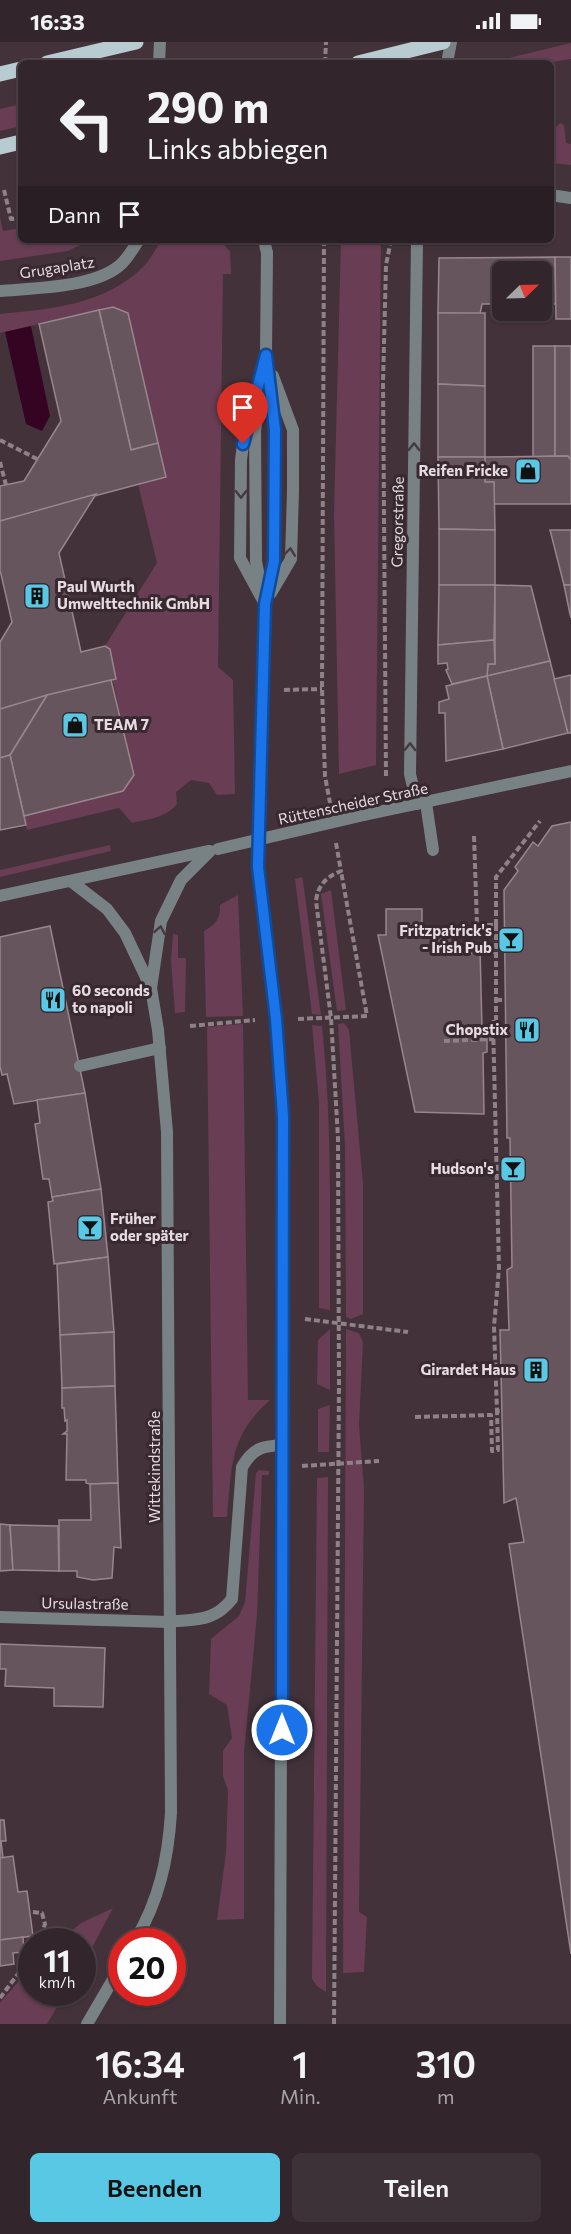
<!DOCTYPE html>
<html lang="de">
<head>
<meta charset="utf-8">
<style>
  :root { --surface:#32262c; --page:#3d3238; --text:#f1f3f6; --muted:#a8a5a9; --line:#4d4348; --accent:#58c8e4 }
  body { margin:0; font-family:Commissioner,sans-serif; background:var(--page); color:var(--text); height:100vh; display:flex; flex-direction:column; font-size:22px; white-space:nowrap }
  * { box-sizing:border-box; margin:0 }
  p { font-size:20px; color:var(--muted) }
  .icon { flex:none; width:33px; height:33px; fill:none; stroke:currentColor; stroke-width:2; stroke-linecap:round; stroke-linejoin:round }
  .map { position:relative; height:1982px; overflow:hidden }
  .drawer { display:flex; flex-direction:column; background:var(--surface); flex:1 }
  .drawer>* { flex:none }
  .top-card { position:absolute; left:18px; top:18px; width:536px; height:183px; border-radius:9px; box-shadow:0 2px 4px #0004,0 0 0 2px var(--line); background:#32262c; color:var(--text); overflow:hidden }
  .needle { width:39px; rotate:67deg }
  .fabs { position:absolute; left:492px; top:219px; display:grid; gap:12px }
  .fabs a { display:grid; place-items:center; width:60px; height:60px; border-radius:9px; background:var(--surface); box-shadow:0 2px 4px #0004,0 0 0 2px var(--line); font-size:30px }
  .speed { position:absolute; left:18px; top:1886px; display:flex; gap:12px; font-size:30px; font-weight:700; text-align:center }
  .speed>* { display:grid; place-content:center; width:78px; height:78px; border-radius:50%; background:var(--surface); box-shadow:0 2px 4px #0004,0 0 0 2px var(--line); line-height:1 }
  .speed small { font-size:15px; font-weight:400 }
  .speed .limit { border:9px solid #d22; background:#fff; color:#111 }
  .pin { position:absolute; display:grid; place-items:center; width:51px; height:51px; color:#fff; margin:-62px -26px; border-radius:50% 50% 50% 0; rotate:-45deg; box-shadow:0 0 6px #0007 }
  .pin .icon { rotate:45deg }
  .me { position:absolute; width:66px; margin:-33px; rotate:0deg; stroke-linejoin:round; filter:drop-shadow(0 0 4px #0008) }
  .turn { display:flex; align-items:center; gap:21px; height:126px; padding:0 30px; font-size:27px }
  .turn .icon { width:78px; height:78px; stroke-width:2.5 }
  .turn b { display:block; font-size:42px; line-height:51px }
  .then { display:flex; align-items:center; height:57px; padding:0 30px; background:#0003; gap:12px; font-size:22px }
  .eta { display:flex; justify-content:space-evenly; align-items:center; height:102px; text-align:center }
  .eta b { font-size:36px; font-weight:600; line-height:42px }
  .button { display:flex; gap:12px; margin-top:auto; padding:12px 30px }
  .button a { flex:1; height:69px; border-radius:9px; background:var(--accent); color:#111; font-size:24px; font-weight:600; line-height:69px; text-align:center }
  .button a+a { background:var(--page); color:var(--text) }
  .status { display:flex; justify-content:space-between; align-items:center; height:42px; padding:0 30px; background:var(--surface); direction:ltr }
  .status svg { height:16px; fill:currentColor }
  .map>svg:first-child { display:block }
  .green { fill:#693d54 }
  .water { fill:#350423 }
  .building { fill:#67555d; stroke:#98858e; stroke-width:1.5 }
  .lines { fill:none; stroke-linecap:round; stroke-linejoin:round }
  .path { stroke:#8f8188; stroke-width:4; stroke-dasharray:6 3; stroke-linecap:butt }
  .service { stroke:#788284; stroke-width:12 }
  .minor { stroke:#788284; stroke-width:12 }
  .tertiary { stroke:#788284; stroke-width:12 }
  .primary { stroke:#b7cbd0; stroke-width:15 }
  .tertiary-bridge { stroke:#788284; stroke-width:12 }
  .oneway { stroke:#453a41 }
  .route-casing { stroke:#114b97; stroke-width:15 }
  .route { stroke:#1a73e8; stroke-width:10 }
  .labels { text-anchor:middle; stroke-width:6; stroke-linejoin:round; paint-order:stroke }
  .street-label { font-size:15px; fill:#e6dbe0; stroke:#382830 }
  .poi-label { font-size:15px; font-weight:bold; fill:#e6dbe0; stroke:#382830; text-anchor:end }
</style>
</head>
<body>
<div class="status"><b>16:33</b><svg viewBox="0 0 49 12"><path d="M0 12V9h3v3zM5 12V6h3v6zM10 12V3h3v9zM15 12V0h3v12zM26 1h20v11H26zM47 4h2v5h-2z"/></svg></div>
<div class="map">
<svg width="571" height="1982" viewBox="0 0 571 1982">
  <rect width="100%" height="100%" fill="#43323a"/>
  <!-- green -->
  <g class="green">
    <path d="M571 1V17L545 21H489Z"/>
    <path d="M21 62V84L0 89V67Z"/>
    <path d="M560 81 564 83 566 101 571 102V123L551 121V91Z"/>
    <path d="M0 175 3 189 21 186V198H90L68 209 0 219Z"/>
    <path d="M161 198H221L230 210 231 232H223L218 625 233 638 235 752 217 753 209 741 191 738 176 750 177 762C166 776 148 777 132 781L119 766 27 788 24 774 123 749 134 733 105 604 157 521 138 442 166 435 113 265 0 291V272C51 267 104 263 143 225 150 218 156 207 161 198Z"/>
    <path d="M341 198H381L376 723 339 732 334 472Z"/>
    <path d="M110 803 111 809 0 835V828Z"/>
    <path d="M302 835 303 839 321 973 312 972 295 837Z"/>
    <path d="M331 848 346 968 337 969 321 852Z"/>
    <path d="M238 853 243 974 206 975 204 889C216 882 220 878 220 863Z"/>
    <path d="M173 892 178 893V916H186L185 970 175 971 171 918Z"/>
    <path d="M344 981 349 988 363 1141V1272L351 1277 346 1275 345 1104 338 982Z"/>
    <path d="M243 982 248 1358H270C229 1394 232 1424 227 1475H213L207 985Z"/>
    <path d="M312 983 322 984C332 1079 330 1174 330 1268L319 1266V1060Z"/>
    <path d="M330 1287V1348L317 1342 318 1298Z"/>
    <path d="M346 1287 359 1291 363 1300 359 1383 364 1447 359 1870 367 1875 364 1930 343 1931Z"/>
    <path d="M330 1363 329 1410H318V1367Z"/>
    <path d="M259 1428 269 1429V1433H262L257 1573 244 1711V1877L217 1878 226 1811 228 1748 223 1734V1709L232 1696 227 1663 209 1652 211 1597 239 1574 245 1560 256 1431Z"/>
    <path d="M328 1435 326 1950 317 1944 312 1937 317 1436Z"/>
    <path d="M113 1866 86 1917 83 1922 82 1899H60L81 1881Z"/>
    <path d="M31 1925 32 1950H66L47 1982H0V1961Z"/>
  </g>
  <!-- water -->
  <path class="water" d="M31 284 50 374 42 389 26 382 5 290Z"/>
  <!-- building -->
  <g class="building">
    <path d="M555 215 556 262H542V230H502V262H482L480 272 438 271 439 216Z"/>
    <path d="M555 215H571V277H556Z"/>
    <path d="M113 265 128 271 158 401 131 408 99 268Z"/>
    <path d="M99 268 131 408 158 401 166 435 0 479V444L24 439 61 379 39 282Z"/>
    <path d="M438 271H485V344L438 342Z"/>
    <path d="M533 304H555V414L533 415Z"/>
    <path d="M555 304H571V418L568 414H555Z"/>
    <path d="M438 342 485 344V415H438Z"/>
    <path d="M568 414 571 418V462H494V440H485V415Z"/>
    <path d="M438 415H485V440H494L495 488 439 487Z"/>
    <path d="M96 452 59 511 81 610 105 604 110 607 116 637 0 667V600L12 580 0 528V479Z"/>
    <path d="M439 487 495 488V543H439Z"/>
    <path d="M550 488H571V543H564Z"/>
    <path d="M439 543H495L494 598 438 603Z"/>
    <path d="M495 543 531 544 550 619 487 634 488 622H495Z"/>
    <path d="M564 543H571V576L570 572Z"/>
    <path d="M494 598 495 622H488L487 634 452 642 446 628 448 627 447 621 438 622V603Z"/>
    <path d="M550 619 568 691 503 707 487 634Z"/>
    <path d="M571 633V691H568L554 637Z"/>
    <path d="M487 634 503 707 446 719 445 671H439V660L449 657 446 644Z"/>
    <path d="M111 638 134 733 123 749 24 774 10 713 47 653Z"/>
    <path d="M47 653 10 713 0 716V667Z"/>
    <path d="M10 713 26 783 0 788V716Z"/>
    <path d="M571 780V1912L509 1502 524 1500 516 1456 504 1461 500 1288H509L507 1228 512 1225 510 1096H507L504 848 518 829 515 825 533 800 538 804 552 784Z"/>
    <path d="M386 867H422V892H458V908L480 907 482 987H486L487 997V1010L483 1011 484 1072 415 1070 378 893H386Z"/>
    <path d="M50 884 85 1051 14 1062 7 1032 2 1033 0 1024V895Z"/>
    <path d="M85 1051 101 1147 52 1155 49 1137H43L35 1082 40 1081 37 1058Z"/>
    <path d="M101 1147 108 1215 54 1222 48 1160 53 1159 52 1155Z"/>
    <path d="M108 1215 114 1290 60 1293 57 1222Z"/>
    <path d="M114 1290 115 1344 62 1346 60 1293Z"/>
    <path d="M115 1344 118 1441 90 1442 86 1441V1438H66L67 1392H63L67 1389V1378L65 1379 64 1366H62V1346Z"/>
    <path d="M118 1441 121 1506 114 1505 112 1536 93 1538 77 1535V1529H59V1478H91L90 1442Z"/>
    <path d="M0 1482 10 1483 13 1528 0 1529Z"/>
    <path d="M10 1483 58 1484 59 1529 13 1528Z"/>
    <path d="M0 1602 105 1606 103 1665 54 1664V1646L5 1644 6 1627H0Z"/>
    <path d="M0 1778H4L6 1799H1L3 1816H0Z"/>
    <path d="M13 1814 18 1850 27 1849 33 1894 0 1898V1816Z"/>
    <path d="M23 1895 24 1910 13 1911 14 1922 0 1924V1898Z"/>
  </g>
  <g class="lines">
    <!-- path -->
    <g class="path">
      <path d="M325 21 326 0"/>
      <path d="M4 148 11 177 21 176"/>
      <path d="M324 198 322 647 325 734 330 761"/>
      <path d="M0 398 37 417"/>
      <path d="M0 420 6 443"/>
      <path d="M284 648 322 647"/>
      <path d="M386 734 383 340 386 223 391 198"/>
      <path d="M474 794 477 883H496V980H493L499 1226 494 1285 497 1369H501"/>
      <path d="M496 883V835L540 779"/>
      <path d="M439 911 494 910"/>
      <path d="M496 958H505"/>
      <path d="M298 977 367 974 341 829"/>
      <path d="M190 984 255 978"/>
      <path d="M444 999 494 997"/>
      <path d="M305 1277 408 1290"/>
      <path d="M415 1375 491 1373 492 1409 498 1408 497 1369"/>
      <path d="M302 1424 379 1419"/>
      <path d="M33 1870 42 1871 45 1882 39 1899"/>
      <path d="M0 1956 32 1913"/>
      <path d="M334 1982 339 1343 338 1096 331 976 316 859C318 843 326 835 341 829L336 801"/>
    </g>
    <!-- service -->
    <g class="service">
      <path d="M267 211 266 313 275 388 274 519 265 562 258 825 276 977 283 1073 280 1982"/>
      <path d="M264 320 245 387 241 418 240 516 265 562"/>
      <path d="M259 363 255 389 256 519 261 546"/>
      <path d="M271 551 291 517 293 449V388L273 334"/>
      <path d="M426 761 433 808"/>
      <path d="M80 1024 160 1006"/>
      <path d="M169 1580C196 1577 214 1580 232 1557L242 1425C253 1406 262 1404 283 1403"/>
    </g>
    <!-- minor -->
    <g class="minor">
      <path d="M159 21 160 0"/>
      <path d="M447 21 451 0"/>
      <path d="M550 153 571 156"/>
      <path d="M264 198 267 211"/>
      <path d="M417 198 410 732 417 762"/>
      <path d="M0 249C34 246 92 246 119 224 127 218 133 206 139 198"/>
      <path d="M0 1575 169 1580"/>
    </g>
    <!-- tertiary -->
    <g class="tertiary">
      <path d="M364 773 571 729"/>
      <path d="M72 840 107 867 125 891 151 946"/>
      <path d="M0 854 208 809"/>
      <path d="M135 1899C159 1858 168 1818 171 1771L167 1090 158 988 151 946 161 879 181 838 210 809"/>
      <path d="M87 1982 122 1922"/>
    </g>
    <!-- primary -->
    <g class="primary">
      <path d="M47 21 136 0"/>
      <path d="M358 21 443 0"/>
      <path d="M0 32 21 27"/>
      <path d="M0 105 21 100"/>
    </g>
    <!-- tertiary-bridge -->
    <path class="tertiary-bridge" d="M218 807 364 773"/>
  </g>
  <!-- one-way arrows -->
  <defs><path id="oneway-chevron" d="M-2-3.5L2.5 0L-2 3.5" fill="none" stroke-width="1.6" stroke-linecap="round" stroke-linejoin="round" transform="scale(1.5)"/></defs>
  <g class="oneway">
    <use href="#oneway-chevron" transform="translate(414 405) rotate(-89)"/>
    <use href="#oneway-chevron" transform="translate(241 452) rotate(90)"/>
    <use href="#oneway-chevron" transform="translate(290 510) rotate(-83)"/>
    <use href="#oneway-chevron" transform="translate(410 705) rotate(-89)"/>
    <use href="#oneway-chevron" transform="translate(160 888) rotate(-80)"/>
  </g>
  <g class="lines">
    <defs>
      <path id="route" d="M243 402 266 313 275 388 274 519 265 562 258 825 276 977 283 1074 282 1688"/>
    </defs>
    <!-- route casing -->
    <use href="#route" class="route-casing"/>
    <!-- route -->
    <use href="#route" class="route"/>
  </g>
  <!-- icons -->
  <defs>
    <symbol id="shop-square" viewBox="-11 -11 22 22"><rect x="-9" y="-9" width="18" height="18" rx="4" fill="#58c8e4" stroke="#382830"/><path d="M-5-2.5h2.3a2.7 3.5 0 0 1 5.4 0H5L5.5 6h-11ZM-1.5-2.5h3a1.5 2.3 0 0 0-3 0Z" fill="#111"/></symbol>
    <symbol id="building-square" viewBox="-11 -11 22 22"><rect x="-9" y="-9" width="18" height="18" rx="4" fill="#58c8e4" stroke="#382830"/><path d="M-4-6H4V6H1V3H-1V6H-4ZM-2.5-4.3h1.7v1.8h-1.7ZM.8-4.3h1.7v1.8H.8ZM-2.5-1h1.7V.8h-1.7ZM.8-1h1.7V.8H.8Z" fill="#111"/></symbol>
    <symbol id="bar-square" viewBox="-11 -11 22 22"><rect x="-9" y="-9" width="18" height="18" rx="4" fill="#58c8e4" stroke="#382830"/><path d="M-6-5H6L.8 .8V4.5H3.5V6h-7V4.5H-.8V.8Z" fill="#111"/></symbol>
    <symbol id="restaurant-square" viewBox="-11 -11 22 22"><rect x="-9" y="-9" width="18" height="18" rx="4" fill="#58c8e4" stroke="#382830"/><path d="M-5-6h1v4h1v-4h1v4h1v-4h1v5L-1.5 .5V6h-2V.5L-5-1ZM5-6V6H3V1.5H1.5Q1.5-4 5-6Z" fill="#111"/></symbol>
  </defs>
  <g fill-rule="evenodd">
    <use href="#shop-square" x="513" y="414" width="30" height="30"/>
    <use href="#building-square" x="22" y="539" width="30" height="30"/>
    <use href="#shop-square" x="60" y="668" width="30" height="30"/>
    <use href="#bar-square" x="496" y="883" width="30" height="30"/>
    <use href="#restaurant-square" x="38" y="943" width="30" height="30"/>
    <use href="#restaurant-square" x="512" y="973" width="30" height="30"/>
    <use href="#bar-square" x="498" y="1112" width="30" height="30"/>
    <use href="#bar-square" x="75" y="1171" width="30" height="30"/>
    <use href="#building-square" x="521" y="1313" width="30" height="30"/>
  </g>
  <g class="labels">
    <!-- street labels -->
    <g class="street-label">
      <text transform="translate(57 226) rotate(-9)" y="5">Grugaplatz</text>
      <text transform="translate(398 480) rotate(-89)" y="5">Gregorstraße</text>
      <text transform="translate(353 762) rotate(-12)" y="5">Rüttenscheider Straße</text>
      <text transform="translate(155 1425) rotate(-90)" y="5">Wittekindstraße</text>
      <text transform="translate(85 1562) rotate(1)" y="5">Ursulastraße</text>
    </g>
    <!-- poi labels -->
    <g class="poi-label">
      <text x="508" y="434">Reifen Fricke</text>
      <text x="57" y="550" text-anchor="start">Paul Wurth<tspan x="57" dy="17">Umwelttechnik GmbH</tspan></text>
      <text x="94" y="688" text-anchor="start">TEAM 7</text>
      <text x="492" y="894">Fritzpatrick's<tspan x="492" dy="17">- Irish Pub</tspan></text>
      <text x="72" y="954" text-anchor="start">60 seconds<tspan x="72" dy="17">to napoli</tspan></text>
      <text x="508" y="993">Chopstix</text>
      <text x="494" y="1132">Hudson's</text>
      <text x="110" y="1182" text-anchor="start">Früher<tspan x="110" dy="17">oder später</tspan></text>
      <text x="516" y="1333">Girardet Haus</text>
    </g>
  </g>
</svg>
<div class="fabs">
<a><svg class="needle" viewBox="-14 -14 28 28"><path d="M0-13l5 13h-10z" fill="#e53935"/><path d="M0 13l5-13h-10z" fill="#a8a5a9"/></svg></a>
</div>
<div class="speed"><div>11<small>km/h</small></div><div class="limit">20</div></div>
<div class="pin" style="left:243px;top:402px;background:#d93025"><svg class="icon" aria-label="arrive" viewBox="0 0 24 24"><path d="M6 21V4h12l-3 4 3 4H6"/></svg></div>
<svg class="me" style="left:282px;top:1688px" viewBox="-20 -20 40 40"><circle r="17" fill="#1a73e8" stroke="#fff" stroke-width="3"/><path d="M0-11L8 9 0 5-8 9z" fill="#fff"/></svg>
<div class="top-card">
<div class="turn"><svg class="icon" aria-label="left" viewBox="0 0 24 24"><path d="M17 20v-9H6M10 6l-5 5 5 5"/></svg><div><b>290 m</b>Links abbiegen</div></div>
<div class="then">Dann<svg class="icon" aria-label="arrive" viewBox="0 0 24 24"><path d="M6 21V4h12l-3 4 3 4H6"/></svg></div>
</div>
</div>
<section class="drawer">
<div class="eta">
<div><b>16:34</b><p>Ankunft</p></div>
<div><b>1</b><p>Min.</p></div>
<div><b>310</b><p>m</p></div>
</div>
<div class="button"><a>Beenden</a><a>Teilen</a></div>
</section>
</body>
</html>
